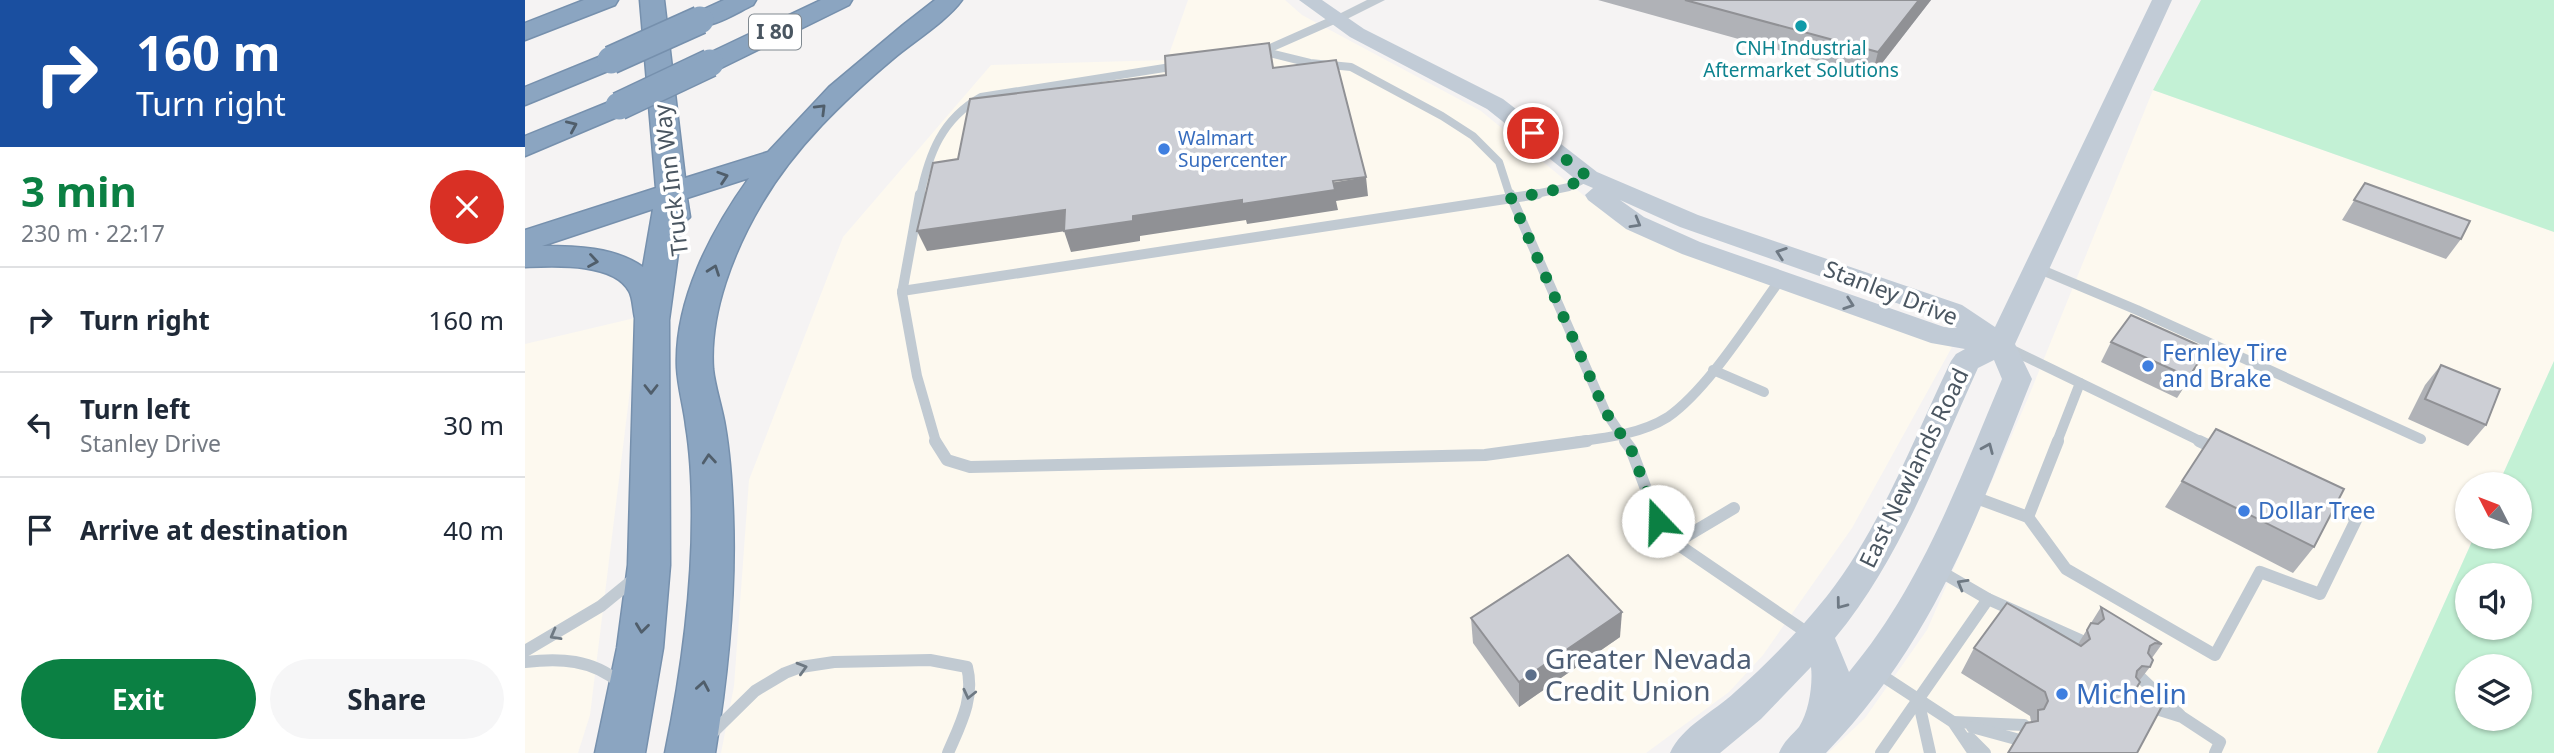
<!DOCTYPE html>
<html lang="en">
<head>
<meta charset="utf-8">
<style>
  :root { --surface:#fff; --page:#f6f6f7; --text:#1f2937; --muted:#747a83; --line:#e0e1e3; --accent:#0b8043 }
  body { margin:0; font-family:"Noto Sans",sans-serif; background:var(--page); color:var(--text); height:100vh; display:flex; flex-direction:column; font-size:26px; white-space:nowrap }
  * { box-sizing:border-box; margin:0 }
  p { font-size:23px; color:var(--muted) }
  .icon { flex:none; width:38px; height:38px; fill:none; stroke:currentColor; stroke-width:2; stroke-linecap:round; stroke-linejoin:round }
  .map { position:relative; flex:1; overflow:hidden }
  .side { display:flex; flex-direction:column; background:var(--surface); width:525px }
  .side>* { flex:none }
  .hud { background:#1a4fa0; color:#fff; overflow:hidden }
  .needle { width:46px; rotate:312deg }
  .tools { position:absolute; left:1930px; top:472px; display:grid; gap:14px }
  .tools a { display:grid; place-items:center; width:77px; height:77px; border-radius:50%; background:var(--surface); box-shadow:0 2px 5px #0004; font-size:35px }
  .pin { position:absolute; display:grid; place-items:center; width:60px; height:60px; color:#fff; margin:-30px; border:4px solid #fff; border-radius:50%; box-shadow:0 2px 7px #0007 }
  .me { position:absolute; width:77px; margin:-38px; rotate:339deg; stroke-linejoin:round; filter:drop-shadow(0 0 5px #0008) }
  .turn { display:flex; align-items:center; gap:24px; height:147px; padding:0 21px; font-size:32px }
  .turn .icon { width:91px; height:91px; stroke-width:2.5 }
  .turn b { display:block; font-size:49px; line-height:60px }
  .round { display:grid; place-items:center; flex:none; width:74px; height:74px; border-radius:37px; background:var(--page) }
  .headline { display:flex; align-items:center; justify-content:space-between; height:119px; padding:0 21px }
  h1 { font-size:42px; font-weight:700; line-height:52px; color:var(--accent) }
  .primary-button { display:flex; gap:14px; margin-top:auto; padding:14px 21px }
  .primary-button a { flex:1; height:80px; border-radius:42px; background:var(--accent); color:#fff; font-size:28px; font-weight:700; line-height:80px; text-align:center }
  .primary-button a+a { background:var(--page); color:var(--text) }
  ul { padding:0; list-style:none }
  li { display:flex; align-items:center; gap:21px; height:105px; padding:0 21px; border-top:2px solid var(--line) }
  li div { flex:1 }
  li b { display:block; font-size:26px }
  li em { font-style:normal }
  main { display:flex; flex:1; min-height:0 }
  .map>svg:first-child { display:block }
  .commercial { fill:#fdf9ef }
  .green { fill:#c3f1d5; fill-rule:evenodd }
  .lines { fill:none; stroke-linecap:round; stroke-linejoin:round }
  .highway-casing { stroke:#7690ad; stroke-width:3 }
  .lane-far2 { stroke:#c1cad2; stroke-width:8 }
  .lane-far1 { stroke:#c1cad2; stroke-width:10 }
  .lane { stroke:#c1cad2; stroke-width:12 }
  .street { fill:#c1cad2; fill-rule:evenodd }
  .secondary { fill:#c1cbd6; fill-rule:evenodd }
  .highway { fill:#8ba5c1; fill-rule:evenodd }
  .highway-bridge-casing { stroke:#7690ad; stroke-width:30; stroke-linecap:butt }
  .highway-bridge { stroke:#8ba5c1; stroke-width:27 }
  .wall { fill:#b0b2b7 }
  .shaded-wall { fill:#909195 }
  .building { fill:#cdcfd5; stroke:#909195; stroke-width:2 }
  .oneway { stroke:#505e6b }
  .oneway2 { stroke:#6e7984 }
  .oneway3 { stroke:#6e7983 }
  .route { stroke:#0b8043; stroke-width:12; stroke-dasharray:0 21.6 }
  .culture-dot { fill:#0f9aa8; stroke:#fff; stroke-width:2.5 }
  .shop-dot { fill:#3f7fe0; stroke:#fff; stroke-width:2.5 }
  .service-dot { fill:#5c6f8a; stroke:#fff; stroke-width:2.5 }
  .labels { text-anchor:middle; stroke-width:7; stroke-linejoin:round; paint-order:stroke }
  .far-culture-label { font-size:19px; fill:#0d838f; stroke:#fff }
  .far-shop-label { font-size:19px; fill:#366cbe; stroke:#fff; text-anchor:start }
  .shield { fill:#fff; stroke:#808990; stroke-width:2 }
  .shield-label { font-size:21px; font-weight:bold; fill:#4a5661 }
  .street-label { font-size:23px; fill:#4a5661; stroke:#fff }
  .shop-label { font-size:23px; fill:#366cbe; stroke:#fff; text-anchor:start }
  .near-service-label { font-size:28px; fill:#4e5e75; stroke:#fff; text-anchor:start }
  .near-shop-label { font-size:28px; fill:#366cbe; stroke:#fff; text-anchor:start }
</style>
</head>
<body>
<main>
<section class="side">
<div class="hud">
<div class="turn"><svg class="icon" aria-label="right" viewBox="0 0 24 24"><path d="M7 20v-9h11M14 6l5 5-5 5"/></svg><div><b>160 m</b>Turn right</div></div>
</div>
<div class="headline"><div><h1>3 min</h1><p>230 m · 22:17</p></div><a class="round" style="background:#d93025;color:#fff"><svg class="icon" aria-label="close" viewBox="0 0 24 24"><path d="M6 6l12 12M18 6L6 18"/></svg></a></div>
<ul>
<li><svg class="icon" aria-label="right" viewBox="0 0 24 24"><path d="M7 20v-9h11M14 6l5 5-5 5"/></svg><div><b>Turn right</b></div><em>160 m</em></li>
<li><svg class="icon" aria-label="left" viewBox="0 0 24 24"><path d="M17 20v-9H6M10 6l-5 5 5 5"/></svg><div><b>Turn left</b><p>Stanley Drive</p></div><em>30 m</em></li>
<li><svg class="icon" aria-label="arrive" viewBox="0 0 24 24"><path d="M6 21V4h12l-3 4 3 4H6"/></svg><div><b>Arrive at destination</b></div><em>40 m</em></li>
</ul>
<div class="primary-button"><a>Exit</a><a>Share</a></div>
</section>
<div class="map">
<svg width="2029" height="753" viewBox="0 0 2029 753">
  <rect width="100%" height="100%" fill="#f5f3f3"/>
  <!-- commercial -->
  <g class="commercial">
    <path d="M663 0H760L777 15 956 111 1091 222 1427 347 1327 528 1238 655 1204 692 1121 753H196L209 686 224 480 318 237 466 65 642 60Z"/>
    <path d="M1628 90 2029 232V361L1973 485H1942V537H1949L1852 753H1303L1340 718 1402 630 1503 398Z"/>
    <path d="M114 317 65 715 53 753H0V344Z"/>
  </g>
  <!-- green -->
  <g class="green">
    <path d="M1676 0H2029V232L1628 90Z"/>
    <path d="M2029 361V753H1852L1949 537H1995V485H1973ZM1942 576H1995V628H1942ZM1942 667H1995V719H1942Z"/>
  </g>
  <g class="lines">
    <defs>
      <g id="highway">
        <path d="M59 0H93L90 5 0 40V23Z"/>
        <path d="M115 0H139L160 178 243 152 304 87 378 25 410 0H437C423 20 388 42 369 58 319 100 270 147 237 203 209 250 184 313 188 369 190 388 197 407 200 426 205 455 207 486 208 515 211 595 203 674 190 753H140C156 675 167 596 167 516 167 486 166 456 161 426 159 407 153 388 152 368 149 301 186 231 224 178L162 198 165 217 157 224 144 320 145 565 138 648 120 753H70L92 648 103 565 110 318C108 310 108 297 104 291 88 262 28 266 0 267V230L131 188ZM128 209 118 267C90 247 50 246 17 246Z"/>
        <path d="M199 0H231L228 5C209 14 186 30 166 25L162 20 166 15Z"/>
        <path d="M296 0H327L324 5 194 69 185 71 176 69 172 63 176 57Z"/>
        <path d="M86 52 95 54 99 60 95 66 0 105V87Z"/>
        <path d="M94 98 104 100 108 106 104 112 0 156V136Z"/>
      </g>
    </defs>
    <!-- highway casing -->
    <use href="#highway" class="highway-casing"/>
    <!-- lane-far2 -->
    <g class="lane-far2">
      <path d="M740 52 785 63 826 67 917 116 948 136 974 162 985 196"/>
      <path d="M734 53 811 19"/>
      <path d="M395 196C404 153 417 119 456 97L652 66"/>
      <path d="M1001 196 1044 187 1063 177"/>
    </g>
    <!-- lane-far1 -->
    <g class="lane-far1">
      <path d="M395 194 377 293 392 376 411 442"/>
      <path d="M985 194 1080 411 1101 442"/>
      <path d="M1512 268 1612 310 1896 439"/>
      <path d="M377 291 1013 194"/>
      <path d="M1481 347 1677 442"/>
      <path d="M1188 370 1239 392"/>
      <path d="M1050 442C1081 438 1116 434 1143 417 1183 389 1225 321 1255 280"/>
      <path d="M1532 442 1555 383"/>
    </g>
    <!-- lane -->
    <g class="lane">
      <path d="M410 441 422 460 445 467 960 455 1062 441"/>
      <path d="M1100 441 1106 449 1133 521 1145 539 1287 636"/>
      <path d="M1674 441 1693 450"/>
      <path d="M1446 496 1503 517 1541 569 1690 655 1735 572 1795 594 1832 518 1799 502"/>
      <path d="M1503 517 1533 441"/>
      <path d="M1150 543 1209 508"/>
      <path d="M1413 570 1463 599 1555 640"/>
      <path d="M0 651 76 606 109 579"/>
      <path d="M0 662C35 658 67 659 95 683"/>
      <path d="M1350 671 1428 722 1449 753"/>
      <path d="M1614 676 1655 715"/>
      <path d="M1393 699 1405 753"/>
      <path d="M1622 706 1657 717 1695 742 1690 753"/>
      <path d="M1428 722 1499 725"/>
      <path d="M1447 727 1491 739"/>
      <path d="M1445 738 1460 753"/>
      <path d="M167 753 230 691 260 673 276 667 309 662 405 660 442 667C450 698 435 725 423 753"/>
      <path d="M1356 753 1463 599"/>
    </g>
    <!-- street -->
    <path class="street" d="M842 0H860L816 22H806L804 19Z"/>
    <!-- secondary -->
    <path class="secondary" d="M774 0H797L839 29 978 99 1072 172 1173 215 1437 305 1470 327 1627 0H1647L1490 344 1507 379C1450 521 1410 640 1301 753H1254C1259 741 1266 736 1274 727 1284 712 1288 684 1286 667L1236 719 1195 753H1145C1157 726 1189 712 1210 692 1243 663 1275 630 1302 596 1356 527 1388 440 1426 361L1431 354 1440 349 1406 343 1157 254 1101 229 1063 200 1060 195 1068 188 1054 182 962 109 825 37ZM1095 200 1155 227 1417 319 1432 328 1419 327 1175 242 1119 217ZM1469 360 1477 379C1434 481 1396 586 1324 672L1310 638C1375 560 1411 459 1453 368Z"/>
    <!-- highway -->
    <use href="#highway" class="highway"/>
    <defs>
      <g id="highway-bridge">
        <path d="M86 60 175 20"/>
        <path d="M94 106 185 63"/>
      </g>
    </defs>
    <!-- highway-bridge casing -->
    <use href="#highway-bridge" class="highway-bridge-casing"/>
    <!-- highway-bridge -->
    <use href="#highway-bridge" class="highway-bridge"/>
  </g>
  <!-- wall -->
  <g class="wall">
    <path d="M1073 0H1406L1347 76Z"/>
    <path d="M1840 183 1936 239 1921 259 1817 220Z"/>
    <path d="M1586 342 1682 349 1652 398 1576 362Z"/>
    <path d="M1916 365 1961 425 1943 446 1883 419 1900 385Z"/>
    <path d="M1657 481 1789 547 1768 573 1640 507Z"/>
    <path d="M1576 607 1637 644 1627 658 1625 667 1614 681 1609 692 1636 708 1505 723 1506 721 1505 716 1436 673 1449 648 1553 644Z"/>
    <path d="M946 618 1095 637 994 707 948 643Z"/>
  </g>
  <!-- shaded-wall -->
  <g class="shaded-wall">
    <path d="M1394 0H1406L1347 76 1353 52Z"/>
    <path d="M841 177 843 196 811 201 813 210 722 224 721 220 615 236V241L546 252 539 231 608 216Z"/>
    <path d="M540 210 548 230 402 251 392 231Z"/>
    <path d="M1682 349 1670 369 1652 398 1664 377Z"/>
    <path d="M1097 612 1095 637 994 707V682Z"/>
  </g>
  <!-- building -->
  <g class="building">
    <path d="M1160 0H1394L1353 52Z"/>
    <path d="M744 43 748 68 811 60 841 177 808 181 810 190 717 204V200L608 216V221L539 231 540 210 392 231 408 163 433 159 445 99 641 75 640 56Z"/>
    <path d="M1840 183 1945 221 1936 239 1829 200Z"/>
    <path d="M1606 315 1682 349 1664 377 1586 342Z"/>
    <path d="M1916 365 1975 389 1961 425 1900 399Z"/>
    <path d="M1691 429 1819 489 1789 547 1657 481Z"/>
    <path d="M1043 555 1097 612 994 682 946 618Z"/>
    <path d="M1482 603 1556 646 1565 639 1562 630 1566 623 1573 624 1579 619 1576 607 1637 644 1630 643 1625 646 1623 653 1628 660 1625 667 1617 666 1612 671 1611 677 1615 682 1609 692 1636 708 1612 753H1483L1501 723 1513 721V710L1519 709 1523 701 1520 692 1449 648Z"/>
  </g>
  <!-- one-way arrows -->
  <defs><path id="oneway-chevron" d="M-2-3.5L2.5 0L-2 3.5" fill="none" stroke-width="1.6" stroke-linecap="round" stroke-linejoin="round" transform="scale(1.75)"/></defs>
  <g class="oneway">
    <use href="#oneway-chevron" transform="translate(296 109) rotate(-45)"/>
    <use href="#oneway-chevron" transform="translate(47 126) rotate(-24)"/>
    <use href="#oneway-chevron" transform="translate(198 177) rotate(-18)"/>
    <use href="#oneway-chevron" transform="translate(68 261) rotate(9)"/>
    <use href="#oneway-chevron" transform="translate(189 270) rotate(-70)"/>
    <use href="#oneway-chevron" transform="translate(126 389) rotate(90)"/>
    <use href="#oneway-chevron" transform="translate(184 459) rotate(-95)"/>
    <use href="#oneway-chevron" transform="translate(117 628) rotate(97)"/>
    <use href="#oneway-chevron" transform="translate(178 686) rotate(-80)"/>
  </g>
  <g class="oneway2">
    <use href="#oneway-chevron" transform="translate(1111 223) rotate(30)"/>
    <use href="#oneway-chevron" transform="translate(1256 253) rotate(-161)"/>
    <use href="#oneway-chevron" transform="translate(1324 304) rotate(19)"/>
    <use href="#oneway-chevron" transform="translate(1463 448) rotate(-67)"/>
    <use href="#oneway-chevron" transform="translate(1316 604) rotate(127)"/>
  </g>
  <g class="oneway3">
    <use href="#oneway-chevron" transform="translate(1437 584) rotate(-150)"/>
    <use href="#oneway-chevron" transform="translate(30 635) rotate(151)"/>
    <use href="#oneway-chevron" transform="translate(277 668) rotate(-16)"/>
    <use href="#oneway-chevron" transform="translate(444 694) rotate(103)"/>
  </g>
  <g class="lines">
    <!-- route -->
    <path class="route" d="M1008 133 1063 177C1038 190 1013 194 986 198L1080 411 1106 449 1133 521"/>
  </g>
  <!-- markers -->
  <circle class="culture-dot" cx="1276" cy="26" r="7"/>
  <g class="shop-dot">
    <circle cx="639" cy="149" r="7"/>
    <circle cx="1623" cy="366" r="7"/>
    <circle cx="1719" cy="511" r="7"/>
    <circle cx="1537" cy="694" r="7"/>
  </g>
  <circle class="service-dot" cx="1006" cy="675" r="7"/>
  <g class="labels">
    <!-- far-culture labels -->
    <g class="far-culture-label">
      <text x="1276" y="55">CNH Industrial<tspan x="1276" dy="22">Aftermarket Solutions</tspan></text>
    </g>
    <!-- far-shop labels -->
    <g class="far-shop-label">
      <text x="653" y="145">Walmart<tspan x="653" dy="22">Supercenter</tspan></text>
    </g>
    <!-- shield labels -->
    <rect class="shield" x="224" y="14.5" width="52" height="35" rx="5"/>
    <g class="shield-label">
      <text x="250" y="39">I 80</text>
    </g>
    <!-- street labels -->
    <g class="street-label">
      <text transform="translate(146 180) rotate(-97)" y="8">Truck Inn Way</text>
      <text transform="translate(1366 293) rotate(21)" y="8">Stanley Drive</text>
      <text transform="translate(1389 468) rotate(-64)" y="8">East Newlands Road</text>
    </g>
    <!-- shop labels -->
    <g class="shop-label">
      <text x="1637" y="361">Fernley Tire<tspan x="1637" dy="26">and Brake</tspan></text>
      <text x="1733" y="519">Dollar Tree</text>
    </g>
    <!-- near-service labels -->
    <g class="near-service-label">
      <text x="1020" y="669">Greater Nevada<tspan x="1020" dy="32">Credit Union</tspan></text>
    </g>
    <!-- near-shop labels -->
    <g class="near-shop-label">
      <text x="1551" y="704">Michelin</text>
    </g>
  </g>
</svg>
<div class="tools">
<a><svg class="needle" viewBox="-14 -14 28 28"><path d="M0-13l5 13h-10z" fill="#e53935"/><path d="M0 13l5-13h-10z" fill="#747a83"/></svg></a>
<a><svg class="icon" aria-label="sound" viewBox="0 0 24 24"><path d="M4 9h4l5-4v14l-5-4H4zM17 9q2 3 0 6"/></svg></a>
<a><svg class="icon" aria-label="layers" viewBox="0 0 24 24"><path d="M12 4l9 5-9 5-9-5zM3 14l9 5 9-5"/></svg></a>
</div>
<div class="pin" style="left:1008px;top:133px;background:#d93025"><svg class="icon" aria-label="arrive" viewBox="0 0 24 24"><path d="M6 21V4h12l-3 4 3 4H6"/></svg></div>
<svg class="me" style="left:1133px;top:521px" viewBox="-20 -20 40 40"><circle r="19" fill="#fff"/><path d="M0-13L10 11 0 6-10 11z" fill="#0b8043"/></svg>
</div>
</main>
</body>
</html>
